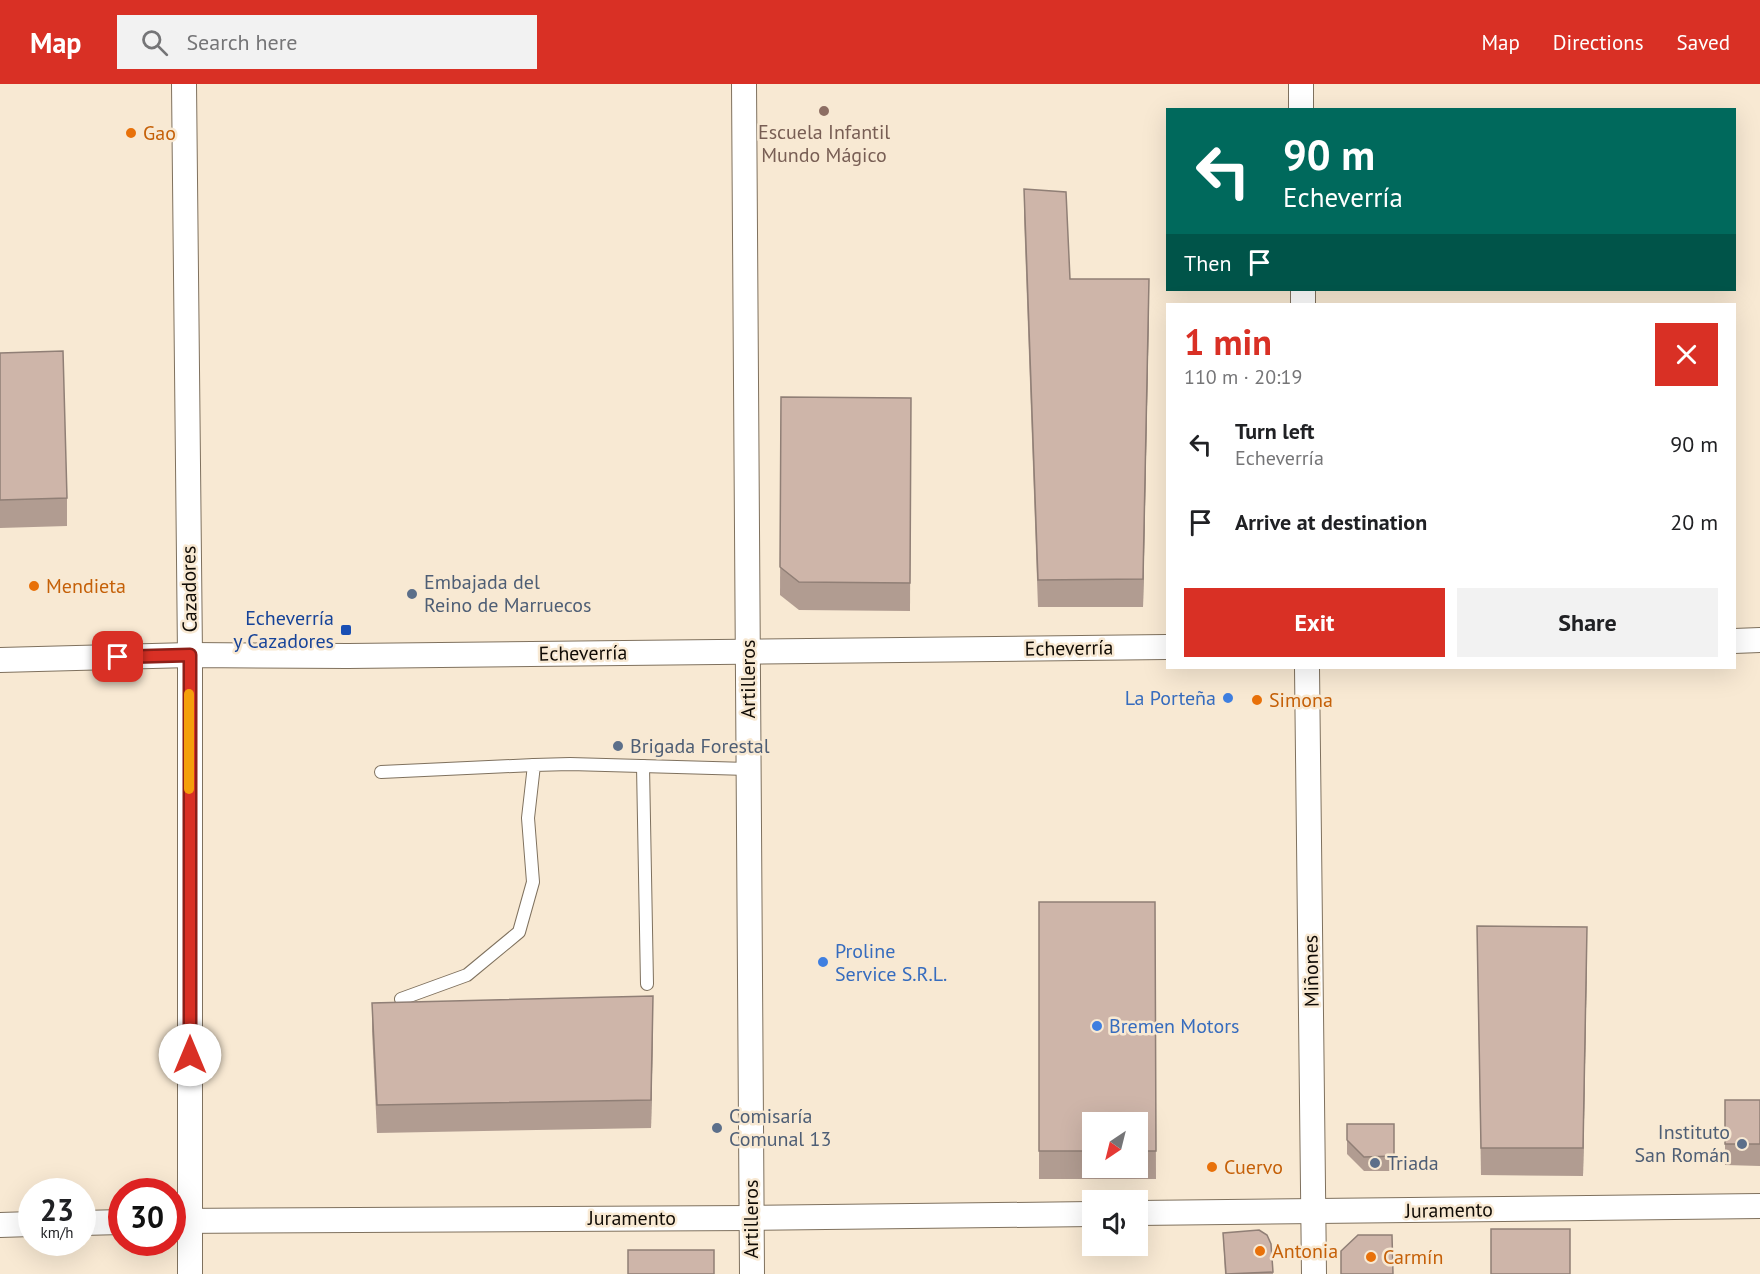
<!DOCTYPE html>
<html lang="en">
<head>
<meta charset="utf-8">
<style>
  :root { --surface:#fff; --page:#f2f2f2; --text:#202124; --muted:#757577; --accent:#d93025 }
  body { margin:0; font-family:"PT Sans",sans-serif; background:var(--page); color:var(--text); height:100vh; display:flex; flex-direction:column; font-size:22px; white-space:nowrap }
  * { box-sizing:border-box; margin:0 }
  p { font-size:20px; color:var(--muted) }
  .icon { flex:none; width:33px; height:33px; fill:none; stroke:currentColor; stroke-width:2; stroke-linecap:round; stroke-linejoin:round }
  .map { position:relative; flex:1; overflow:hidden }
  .panel { position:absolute; left:1166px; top:219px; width:570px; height:366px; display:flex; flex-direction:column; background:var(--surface); border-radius:0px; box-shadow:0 6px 24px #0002 }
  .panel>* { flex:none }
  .hud { position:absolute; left:1166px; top:24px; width:570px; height:183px; border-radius:0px; box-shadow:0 6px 24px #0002; background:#00695c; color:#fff; overflow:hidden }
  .needle { width:39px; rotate:215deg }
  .controls { position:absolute; left:1082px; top:1028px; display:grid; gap:12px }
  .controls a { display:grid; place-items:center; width:66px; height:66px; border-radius:0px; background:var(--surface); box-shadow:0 6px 24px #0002; font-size:30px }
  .speed { position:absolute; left:18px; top:1094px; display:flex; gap:12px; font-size:30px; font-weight:700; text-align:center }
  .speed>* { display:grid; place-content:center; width:78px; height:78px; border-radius:50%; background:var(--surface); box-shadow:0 6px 24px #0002; line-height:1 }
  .speed small { font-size:15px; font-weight:400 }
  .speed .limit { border:9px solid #d22; background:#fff; color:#111 }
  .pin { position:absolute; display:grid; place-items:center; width:51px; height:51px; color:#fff; margin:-26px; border-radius:12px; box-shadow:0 3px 9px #0006 }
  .me { position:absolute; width:66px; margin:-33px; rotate:0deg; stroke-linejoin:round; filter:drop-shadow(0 0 4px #0008) }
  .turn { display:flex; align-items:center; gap:21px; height:126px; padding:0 18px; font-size:27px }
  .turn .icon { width:78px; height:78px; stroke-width:2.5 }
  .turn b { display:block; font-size:42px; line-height:51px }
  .then { display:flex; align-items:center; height:57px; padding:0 18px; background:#0003; gap:12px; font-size:22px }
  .round { display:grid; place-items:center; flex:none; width:63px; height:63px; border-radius:0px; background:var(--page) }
  .summary { display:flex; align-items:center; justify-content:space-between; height:102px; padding:0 18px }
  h1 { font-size:36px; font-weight:700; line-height:45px; color:var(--accent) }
  .action { display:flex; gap:12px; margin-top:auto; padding:12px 18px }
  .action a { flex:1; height:69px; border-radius:0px; background:var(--accent); color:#fff; font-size:24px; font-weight:700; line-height:69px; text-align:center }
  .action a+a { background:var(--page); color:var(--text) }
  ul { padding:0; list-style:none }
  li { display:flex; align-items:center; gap:18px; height:78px; padding:0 18px }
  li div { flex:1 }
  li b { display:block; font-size:22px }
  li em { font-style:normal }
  header { display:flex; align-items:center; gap:36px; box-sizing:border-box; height:84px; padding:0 30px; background:var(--accent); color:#fff }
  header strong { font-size:28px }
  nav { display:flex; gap:33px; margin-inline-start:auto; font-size:21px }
  .search { width:420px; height:54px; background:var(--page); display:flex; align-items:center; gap:15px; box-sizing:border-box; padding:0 21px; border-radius:0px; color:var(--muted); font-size:22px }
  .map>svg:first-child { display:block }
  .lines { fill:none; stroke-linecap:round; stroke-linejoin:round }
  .service-casing { stroke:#7f715e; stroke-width:14 }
  .minor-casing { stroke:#7f715e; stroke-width:26 }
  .service { stroke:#fff; stroke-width:12 }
  .minor { stroke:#fff; stroke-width:24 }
  .wall { fill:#b19c91; fill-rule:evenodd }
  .shaded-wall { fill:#907f76 }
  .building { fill:#ceb5a9; stroke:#907f76; stroke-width:1.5 }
  .route-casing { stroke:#8d1f18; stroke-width:15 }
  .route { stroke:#d93025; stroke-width:10 }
  .slow { stroke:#f59e0b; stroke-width:10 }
  .education-dot { fill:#8d6e63; stroke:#f8e9d3; stroke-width:2 }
  .food-dot { fill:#e8710a; stroke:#f8e9d3; stroke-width:2 }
  .service-dot { fill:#5c6f8a; stroke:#f8e9d3; stroke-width:2 }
  .transit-dot { fill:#1a4fb4; stroke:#f8e9d3; stroke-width:2 }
  .shop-dot { fill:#3f7fe0; stroke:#f8e9d3; stroke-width:2 }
  .labels { text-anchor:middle; stroke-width:5; stroke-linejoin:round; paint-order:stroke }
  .education-label { font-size:20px; fill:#785e54; stroke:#f8e9d3 }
  .food-label { font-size:20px; fill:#c56008; stroke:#f8e9d3; text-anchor:start }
  .service-label { font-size:20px; fill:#4e5e75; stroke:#f8e9d3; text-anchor:start }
  .street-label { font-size:20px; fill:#100b05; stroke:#f8e9d3 }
  .transit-label { font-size:20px; fill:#164399; stroke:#f8e9d3; text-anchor:end }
  .shop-label { font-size:20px; fill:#366cbe; stroke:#f8e9d3; text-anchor:start }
</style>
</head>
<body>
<header>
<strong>Map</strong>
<div class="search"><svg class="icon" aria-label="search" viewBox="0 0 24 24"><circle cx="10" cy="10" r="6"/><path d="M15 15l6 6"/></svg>Search here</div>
<nav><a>Map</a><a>Directions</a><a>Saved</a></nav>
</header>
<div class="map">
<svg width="1760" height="1190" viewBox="0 0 1760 1190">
  <rect width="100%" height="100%" fill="#f8e9d3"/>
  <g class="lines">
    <defs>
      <g id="service">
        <path d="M643 682 647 900"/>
        <path d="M381 688 534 681"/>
        <path d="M401 915 467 891 519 848 533 798 528 734 534 681 570 680 748 685"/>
      </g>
      <g id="minor">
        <path d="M184 0 190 571V1190"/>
        <path d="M744 0 752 1190"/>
        <path d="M1301 0V26"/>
        <path d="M1303 206V220"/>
        <path d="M1734 557 1760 556"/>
        <path d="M0 576 190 571 348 572 1167 563"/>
        <path d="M1307 584 1314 1190"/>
        <path d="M1137 1129 1760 1122"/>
        <path d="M172 1137 751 1134 1092 1130"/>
        <path d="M82 1139 122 1138"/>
        <path d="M0 1141 32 1140"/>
      </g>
    </defs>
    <!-- service casing -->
    <use href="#service" class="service-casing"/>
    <!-- minor casing -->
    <use href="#minor" class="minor-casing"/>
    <!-- service -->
    <use href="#service" class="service"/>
    <!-- minor -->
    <use href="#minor" class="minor"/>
  </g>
  <!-- wall -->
  <g class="wall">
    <path d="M1024 105 1070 195 1149 223 1143 523H1038L1024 133Z"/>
    <path d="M0 269 67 414V442L0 444Z"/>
    <path d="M781 313 911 314 910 527 799 526 780 511Z"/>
    <path d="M1039 818H1155L1156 1095H1039ZM1092 1038H1137V1083H1092Z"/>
    <path d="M1477 842 1587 870 1583 1092 1481 1091Z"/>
    <path d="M372 919 653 939 651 1044 377 1049 372 947Z"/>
    <path d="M1725 1016H1760V1082L1725 1081Z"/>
    <path d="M1347 1040H1394V1087H1364L1347 1070Z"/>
    <path d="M1223 1149 1271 1160 1273 1190H1225Z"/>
  </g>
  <!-- shaded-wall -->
  <g class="shaded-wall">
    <path d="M1149 195V223L1143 523V495Z"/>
    <path d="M1587 843V870L1583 1092V1064Z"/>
    <path d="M653 912V939L651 1044V1016Z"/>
  </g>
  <!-- building -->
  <g class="building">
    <path d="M1024 105 1066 108 1070 195H1149L1143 495 1038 496Z"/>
    <path d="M63 267 67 414 0 416V269Z"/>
    <path d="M781 313 911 314 910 499 799 498 780 483Z"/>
    <path d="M1039 818H1155L1156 1067H1137V1038H1092V1067H1039Z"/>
    <path d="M1477 842 1587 843 1583 1064H1481Z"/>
    <path d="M653 912 651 1016 377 1021 372 919Z"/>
    <rect x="1725" y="1016" width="35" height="44"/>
    <path d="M1347 1040H1394V1072L1364 1073 1347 1056Z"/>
    <rect x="1491" y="1145" width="79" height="45"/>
    <path d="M1259 1146 1267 1151 1271 1160 1273 1188 1226 1190 1223 1149Z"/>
    <path d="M1358 1151H1392L1393 1190H1341V1167Z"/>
    <rect x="628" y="1166" width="86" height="24"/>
  </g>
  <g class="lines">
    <defs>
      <path id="route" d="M118 573 190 571V971"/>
    </defs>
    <!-- route casing -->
    <use href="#route" class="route-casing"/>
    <!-- route -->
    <use href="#route" class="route"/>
    <!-- slow -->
    <path class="slow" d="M189 610V705"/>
  </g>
  <!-- markers -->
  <circle class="education-dot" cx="824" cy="27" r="6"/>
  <g class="food-dot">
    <circle cx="131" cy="49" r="6"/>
    <circle cx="34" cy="502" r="6"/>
    <circle cx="1257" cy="616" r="6"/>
    <circle cx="1212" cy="1083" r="6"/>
    <circle cx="1260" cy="1167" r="6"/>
    <circle cx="1371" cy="1173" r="6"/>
  </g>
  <g class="service-dot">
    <circle cx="412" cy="510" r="6"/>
    <circle cx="618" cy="662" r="6"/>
    <circle cx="717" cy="1044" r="6"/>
    <circle cx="1742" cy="1060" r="6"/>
    <circle cx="1375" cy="1079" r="6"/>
  </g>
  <rect class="transit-dot" x="340" y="540" width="12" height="12" rx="3"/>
  <g class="shop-dot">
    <circle cx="1228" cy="614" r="6"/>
    <circle cx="823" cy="878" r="6"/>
    <circle cx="1097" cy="942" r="6"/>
  </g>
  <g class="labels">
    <!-- education labels -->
    <g class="education-label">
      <text x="824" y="55">Escuela Infantil<tspan x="824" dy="23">Mundo Mágico</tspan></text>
    </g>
    <!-- food labels -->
    <g class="food-label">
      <text x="143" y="56">Gao</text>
      <text x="46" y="509">Mendieta</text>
      <text x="1269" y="623">Simona</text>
      <text x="1224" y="1090">Cuervo</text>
      <text x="1272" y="1174">Antonia</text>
      <text x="1383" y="1180">Carmín</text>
    </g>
    <!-- service labels -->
    <g class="service-label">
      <text x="424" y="505">Embajada del<tspan x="424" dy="23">Reino de Marruecos</tspan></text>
      <text x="630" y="669">Brigada Forestal</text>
      <text x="729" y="1039">Comisaría<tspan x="729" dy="23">Comunal 13</tspan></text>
      <text x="1730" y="1055" text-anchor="end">Instituto<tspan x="1730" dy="23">San Román</tspan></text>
      <text x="1387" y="1086">Triada</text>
    </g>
    <!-- street labels -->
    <g class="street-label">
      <text transform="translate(189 505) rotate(-91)" y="7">Cazadores</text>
      <text transform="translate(1069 564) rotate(-1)" y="7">Echeverría</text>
      <text transform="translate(583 569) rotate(-1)" y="7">Echeverría</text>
      <text transform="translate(748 595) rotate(-90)" y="7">Artilleros</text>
      <text transform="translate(1311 887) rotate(-91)" y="7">Miñones</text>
      <text transform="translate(1449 1126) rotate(-1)" y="7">Juramento</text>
      <text x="632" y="1141">Juramento</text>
      <text transform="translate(751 1135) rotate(-90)" y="7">Artilleros</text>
    </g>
    <!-- transit labels -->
    <g class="transit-label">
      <text x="334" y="541">Echeverría<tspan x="334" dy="23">y Cazadores</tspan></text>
    </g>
    <!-- shop labels -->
    <g class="shop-label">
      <text x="1216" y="621" text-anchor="end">La Porteña</text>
      <text x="835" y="874">Proline<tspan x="835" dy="23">Service S.R.L.</tspan></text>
      <text x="1109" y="949">Bremen Motors</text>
    </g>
  </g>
</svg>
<div class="controls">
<a><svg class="needle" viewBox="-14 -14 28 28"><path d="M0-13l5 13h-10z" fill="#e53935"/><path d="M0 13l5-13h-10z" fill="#757577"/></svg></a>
<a><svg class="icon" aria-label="sound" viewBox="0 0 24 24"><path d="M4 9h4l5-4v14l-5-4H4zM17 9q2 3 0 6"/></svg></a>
</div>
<div class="speed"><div>23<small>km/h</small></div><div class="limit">30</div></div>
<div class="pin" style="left:118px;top:573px;background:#d93025"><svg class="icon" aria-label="arrive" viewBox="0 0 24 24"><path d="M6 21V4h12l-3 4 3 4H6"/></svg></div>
<svg class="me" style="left:190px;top:971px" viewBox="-20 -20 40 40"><circle r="19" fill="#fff"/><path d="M0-13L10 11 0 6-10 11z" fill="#d93025"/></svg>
<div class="hud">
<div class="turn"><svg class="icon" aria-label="left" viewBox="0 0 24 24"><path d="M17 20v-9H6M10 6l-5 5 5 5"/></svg><div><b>90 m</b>Echeverría</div></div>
<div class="then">Then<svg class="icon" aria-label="arrive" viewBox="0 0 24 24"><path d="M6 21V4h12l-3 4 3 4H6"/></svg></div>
</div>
<section class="panel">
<div class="summary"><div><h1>1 min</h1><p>110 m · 20:19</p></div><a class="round" style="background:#d93025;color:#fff"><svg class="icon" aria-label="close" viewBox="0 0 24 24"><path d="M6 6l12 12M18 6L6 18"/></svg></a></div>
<ul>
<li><svg class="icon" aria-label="left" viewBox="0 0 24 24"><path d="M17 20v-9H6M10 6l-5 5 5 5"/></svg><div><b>Turn left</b><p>Echeverría</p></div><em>90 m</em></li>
<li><svg class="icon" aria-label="arrive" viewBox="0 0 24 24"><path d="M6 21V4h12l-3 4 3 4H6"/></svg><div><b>Arrive at destination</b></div><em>20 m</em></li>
</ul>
<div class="action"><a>Exit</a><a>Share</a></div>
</section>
</div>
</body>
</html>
